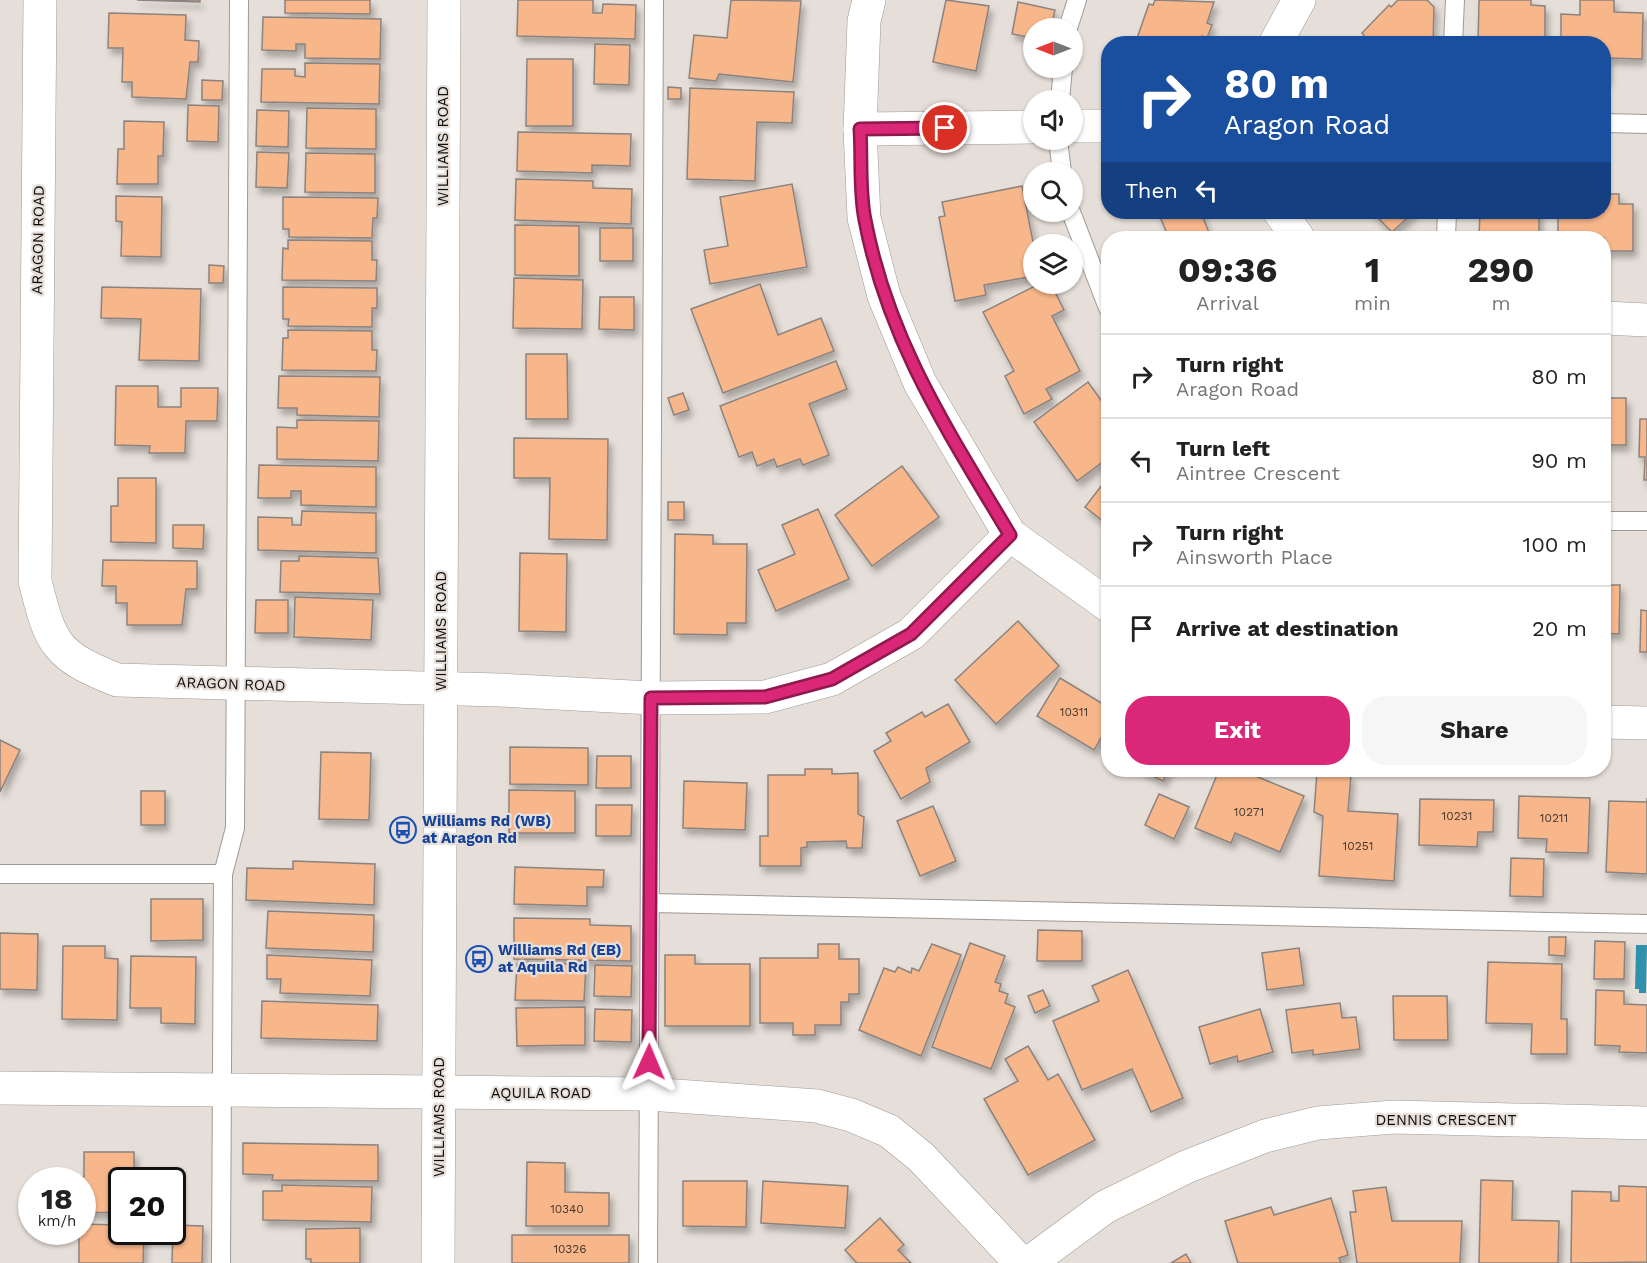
<!DOCTYPE html>
<html lang="en">
<head>
<meta charset="utf-8">
<style>
  :root { --surface:#fff; --page:#f6f6f6; --text:#222; --muted:#767676; --line:#e0e0e0; --accent:#db2777 }
  body { margin:0; font-family:"Work Sans",sans-serif; background:var(--page); color:var(--text); height:100vh; display:flex; flex-direction:column; font-size:22px; white-space:nowrap }
  * { box-sizing:border-box; margin:0 }
  p { font-size:20px; color:var(--muted) }
  .icon { flex:none; width:33px; height:33px; fill:none; stroke:currentColor; stroke-width:2; stroke-linecap:round; stroke-linejoin:round }
  .map { position:relative; flex:1; overflow:hidden }
  .panel { position:absolute; left:1101px; top:231px; width:510px; height:546px; display:flex; flex-direction:column; background:var(--surface); border-radius:24px; box-shadow:0 2px 4px #0004 }
  .panel>* { flex:none }
  .top-card { position:absolute; left:1101px; top:36px; width:510px; height:183px; border-radius:24px; box-shadow:0 2px 4px #0004; background:#1a4fa0; color:#fff; overflow:hidden }
  .needle { width:39px; rotate:270deg }
  .fabs { position:absolute; left:1023px; top:18px; display:grid; gap:12px }
  .fabs a { display:grid; place-items:center; width:60px; height:60px; border-radius:50%; background:var(--surface); box-shadow:0 2px 4px #0004; font-size:30px }
  .speed { position:absolute; left:18px; top:1167px; display:flex; gap:12px; font-size:30px; font-weight:700; text-align:center }
  .speed>* { display:grid; place-content:center; width:78px; height:78px; border-radius:50%; background:var(--surface); box-shadow:0 2px 4px #0004; line-height:1 }
  .speed small { font-size:15px; font-weight:400 }
  .speed .limit { border:3px solid #111; border-radius:9px; background:#fff; color:#111 }
  .pin { position:absolute; display:grid; place-items:center; width:51px; height:51px; color:#fff; margin:-26px; border:3px solid #fff; border-radius:50%; box-shadow:0 2px 6px #0007 }
  .me { position:absolute; width:66px; margin:-33px; rotate:1deg; stroke-linejoin:round; filter:drop-shadow(0 0 4px #0008) }
  .turn { display:flex; align-items:center; gap:21px; height:126px; padding:0 24px; font-size:27px }
  .turn .icon { width:78px; height:78px; stroke-width:2.5 }
  .turn b { display:block; font-size:42px; line-height:51px }
  .then { display:flex; align-items:center; height:57px; padding:0 24px; background:#0003; gap:12px; font-size:22px }
  .eta { display:flex; justify-content:space-evenly; align-items:center; height:102px; text-align:center }
  .eta b { font-size:36px; font-weight:700; line-height:42px }
  .primary-button { display:flex; gap:12px; margin-top:auto; padding:12px 24px }
  .primary-button a { flex:1; height:69px; border-radius:24px; background:var(--accent); color:#fff; font-size:24px; font-weight:700; line-height:69px; text-align:center }
  .primary-button a+a { background:var(--page); color:var(--text) }
  ul { padding:0; list-style:none }
  li { display:flex; align-items:center; gap:18px; height:84px; padding:0 24px; border-top:2px solid var(--line) }
  li div { flex:1 }
  li b { display:block; font-size:22px }
  li em { font-style:normal }
  .map>svg:first-child { display:block }
  .water { fill:#2f91ab }
  .building { fill:#f8b68b; stroke:#8b837f; stroke-width:1.5; filter:url(#shadow) }
  .lines { fill:none; stroke-linecap:round; stroke-linejoin:round }
  .lane-casing { stroke:#a09994; stroke-width:20 }
  .street-casing { stroke:#a09994; stroke-width:34 }
  .secondary-casing { stroke:#a09994; stroke-width:34 }
  .lane { stroke:#fff; stroke-width:18 }
  .street { stroke:#fff; stroke-width:33 }
  .secondary { stroke:#fff; stroke-width:33 }
  .route-casing { stroke:#8e194d; stroke-width:15 }
  .route { stroke:#db2777; stroke-width:10 }
  .labels { text-anchor:middle; stroke-width:4.5; stroke-linejoin:round; paint-order:stroke }
  .number-label { font-size:12px; fill:#49372b }
  .street-label { font-size:15px; fill:#0f0d0b; stroke:#e6dfd9 }
  .transit-label { font-size:15px; font-weight:bold; fill:#164399; stroke:#e6dfd9; text-anchor:start }
</style>
</head>
<body>
<div class="map">
<svg width="1647" height="1263" viewBox="0 0 1647 1263">
  <defs>
    <filter id="shadow"><feDropShadow dx="3.5" dy="6" stdDeviation="3" flood-color="#0004"/></filter>
  </defs>
  <rect width="100%" height="100%" fill="#e6dfd9"/>
  <!-- water -->
  <path class="water" d="M1636 945H1647L1646 993H1639V989H1635Z"/>
  <!-- building -->
  <g class="building">
    <path d="M137 0H200V2Z"/>
    <path d="M285 0H370V14L285 13Z"/>
    <path d="M518 0H593V13H602L603 4 636 5 635 39 517 36Z"/>
    <path d="M731 0 801 1 793 82 719 74 716 81 689 78 694 35 727 38Z"/>
    <path d="M946 0 989 6 976 71 933 62Z"/>
    <path d="M1155 0 1214 2 1207 23 1212 25 1207 38 1202 36 1199 44H1135L1149 4 1153 5Z"/>
    <path d="M1398 0H1427L1434 7 1433 44H1360L1366 38 1362 33 1389 5 1391 7Z"/>
    <path d="M1479 0H1531V5L1545 6V44H1478Z"/>
    <path d="M1580 0H1614V12L1643 13 1642 59 1608 58 1607 80H1604V44H1561V14L1580 15Z"/>
    <path d="M1018 2 1055 10 1051 28H1034V38L1012 34Z"/>
    <path d="M109 13 186 15 185 40 199 41 198 62H190L186 99 132 97V82H122L123 48H108Z"/>
    <path d="M263 17 381 19 380 59 305 58V44H296V51L262 50Z"/>
    <path d="M595 44 630 45 629 85 594 84Z"/>
    <path d="M527 59H573V126H526Z"/>
    <path d="M305 63 380 64 379 104 261 102 262 69H295V76L305 77Z"/>
    <path d="M202 80 223 81 222 100H202Z"/>
    <path d="M668 87 681 88V99H668Z"/>
    <path d="M690 88 794 92 792 123 757 122 755 181 687 179Z"/>
    <path d="M188 105 219 106 218 142 187 141Z"/>
    <path d="M307 108 376 109V149L306 148Z"/>
    <path d="M257 110 289 111 288 147 256 146Z"/>
    <path d="M124 121 164 122 163 156H158V184H117L118 149H124Z"/>
    <path d="M518 132 631 134 630 166 592 165V173L517 171Z"/>
    <path d="M257 152 289 153 287 188 256 187Z"/>
    <path d="M306 153 375 154V193L305 192Z"/>
    <path d="M516 179 593 181V188L632 189 631 224 515 220Z"/>
    <path d="M792 184 807 267 710 284 704 250 728 246 720 197Z"/>
    <path d="M1022 186 1034 247V276L984 285 986 295 955 301 939 217 945 216 942 202Z"/>
    <path d="M1604 194H1619V204H1633V251H1604V238H1558V212H1604Z"/>
    <path d="M116 196 162 197 161 257 121 256 122 222 116 221Z"/>
    <path d="M283 197 378 198 377 218H373L372 238 289 237V229H283Z"/>
    <path d="M1158 212H1201L1211 238H1169Z"/>
    <path d="M1372 212H1414L1392 232Z"/>
    <path d="M1480 212H1539V238H1479Z"/>
    <path d="M515 225 579 226V276L515 275Z"/>
    <rect x="600" y="228" width="33" height="33"/>
    <path d="M288 240 372 241V260H377L376 281 282 280 283 248 288 249Z"/>
    <path d="M209 265 224 266 223 283H209Z"/>
    <path d="M514 278 583 280 582 329 513 328Z"/>
    <path d="M760 284 778 335 821 318 834 351 723 393 691 309Z"/>
    <path d="M1039 284H1051L1064 310 1052 316 1080 371 1046 389 1052 399 1024 414 1005 376 1014 371 983 312Z"/>
    <path d="M102 287 201 289 199 361 139 360 141 319 101 318Z"/>
    <path d="M283 287 377 288V308H372V327L288 326 289 319H283Z"/>
    <path d="M600 297H634V330L599 329Z"/>
    <path d="M288 330 372 331V350H377L376 371 282 370 283 338H288Z"/>
    <path d="M526 354H567L568 419H526Z"/>
    <path d="M836 361 847 389 809 404 829 455 803 465 800 459 777 467 774 459 757 466 752 452 739 457 720 406Z"/>
    <path d="M279 376 380 377 379 417 297 415V408H278Z"/>
    <path d="M1088 382 1108 410V458L1077 481 1034 422Z"/>
    <path d="M116 386H158V407H181V388H218L217 421H186L185 453H149L150 446 115 445Z"/>
    <path d="M683 393 689 410 674 415 668 398Z"/>
    <rect x="1604" y="398" width="22" height="47"/>
    <path d="M1640 419H1647V480H1644L1645 457H1639Z"/>
    <path d="M297 420 379 421 378 461 277 459V427L297 428Z"/>
    <path d="M514 438 608 439 607 540 549 539 550 478H514Z"/>
    <path d="M259 465 376 467V507L301 505V491H291V498H258Z"/>
    <path d="M902 466 939 517 872 566 835 515Z"/>
    <path d="M118 478H156V543L111 542V506H118Z"/>
    <path d="M1106 480 1108 482V525L1085 507Z"/>
    <rect x="668" y="502" width="16" height="18"/>
    <path d="M818 509 849 579 776 611 758 570 795 554 782 525Z"/>
    <path d="M302 511 376 513V553L258 550V517L292 518V525H301Z"/>
    <path d="M173 525H204L203 549 173 548Z"/>
    <path d="M675 534 713 535V544H747L746 623H727V635L674 634Z"/>
    <path d="M520 553 567 554 566 632 519 631Z"/>
    <path d="M299 556 378 558 380 594 280 592 281 561H299Z"/>
    <path d="M103 560 197 561V589H186L182 625H127V603H116V586H102Z"/>
    <path d="M1604 585H1620L1619 634 1604 633Z"/>
    <path d="M295 597 373 600 371 640 294 637Z"/>
    <path d="M256 600H288V633H255Z"/>
    <path d="M1641 610 1647 611V652H1640Z"/>
    <path d="M1018 621 1059 666 996 724 955 680Z"/>
    <path d="M1060 678 1108 707V725L1094 750 1037 716Z"/>
    <path d="M948 704 970 742 926 768 930 782 901 799 874 751 891 741 886 733 922 712 925 717Z"/>
    <path d="M0 740 20 750 0 792Z"/>
    <path d="M510 747 588 748V785L510 784Z"/>
    <path d="M321 752 371 753 369 820 319 819Z"/>
    <path d="M597 756H631V788H596Z"/>
    <path d="M805 769H832V774L858 773V814L864 817 862 848H847L846 841 807 842V847L801 848V866H760V836H768V775H805Z"/>
    <path d="M1140 770H1169L1163 781Z"/>
    <path d="M1219 770H1241L1304 796 1280 852 1235 833 1231 843 1195 828Z"/>
    <path d="M1317 772 1351 775 1348 811 1398 814 1394 881 1319 876 1323 816 1314 812Z"/>
    <path d="M684 781 747 783 745 830 683 828Z"/>
    <path d="M509 790 575 791V833H509Z"/>
    <rect x="141" y="791" width="24" height="34"/>
    <path d="M1159 794 1189 807 1174 839 1145 825Z"/>
    <path d="M1519 796 1590 798 1588 853 1546 852 1547 839 1518 838Z"/>
    <path d="M1647 798V874L1606 872 1609 801 1647 802Z"/>
    <path d="M1420 799 1494 800 1493 832H1478L1477 847 1419 845Z"/>
    <path d="M596 805H632L631 836H596Z"/>
    <path d="M933 806 956 861 920 876 897 821Z"/>
    <path d="M1511 858 1544 859 1543 897 1510 896Z"/>
    <path d="M293 861 375 864 374 905 246 900 247 868 293 869Z"/>
    <path d="M515 867 604 870 603 887H587V906L514 904Z"/>
    <path d="M151 899H203V940L151 941Z"/>
    <path d="M268 911 374 915 373 952 266 948Z"/>
    <path d="M514 918 590 919V925L631 926V961L514 959Z"/>
    <path d="M1038 930 1082 931V961H1037Z"/>
    <path d="M0 933 38 934 37 990 0 989Z"/>
    <path d="M1549 937H1566L1565 956 1549 955Z"/>
    <path d="M1595 941 1625 942 1624 979H1594Z"/>
    <path d="M970 943 1005 956 995 982 1001 984 999 991 1008 994 1005 1003 1015 1007 991 1069 932 1047Z"/>
    <path d="M818 944H839V959H859V994H849V1002H841V1025H815V1035H793V1023H760V958H818Z"/>
    <path d="M932 944 961 955 921 1056 859 1030 884 968 895 972 898 967 911 973 912 968 919 971Z"/>
    <path d="M63 946H105V958L118 959 117 1020 62 1019Z"/>
    <path d="M1299 948 1304 985 1267 990 1262 953Z"/>
    <path d="M267 955 372 960 370 996 280 993 281 979H267Z"/>
    <path d="M665 955H695V964H750V1026H665Z"/>
    <path d="M131 956 196 957 195 1024 161 1023V1008H130Z"/>
    <path d="M1488 962 1562 964 1561 1019H1567V1054H1531L1532 1024 1486 1023Z"/>
    <path d="M517 964H586L584 1001 515 1000Z"/>
    <path d="M595 965 632 966 631 997 594 996Z"/>
    <path d="M1128 970 1183 1098 1151 1112 1132 1069 1082 1090 1053 1021 1099 1001 1092 986Z"/>
    <path d="M1043 990 1050 1006 1035 1013 1028 996Z"/>
    <path d="M1596 990 1624 991V1004L1647 1005V1053L1619 1052 1620 1046 1595 1045Z"/>
    <path d="M1393 996H1447L1448 1040H1394Z"/>
    <path d="M262 1001 378 1005 377 1041 261 1038Z"/>
    <path d="M1340 1003 1342 1018 1356 1017 1360 1049 1313 1055V1050L1292 1053 1286 1010Z"/>
    <path d="M585 1007V1045L517 1046 516 1008Z"/>
    <path d="M595 1009 632 1010 631 1042 594 1041Z"/>
    <path d="M1260 1009 1273 1052 1238 1062 1237 1056 1210 1064 1199 1027Z"/>
    <path d="M1028 1046 1048 1080 1058 1074 1095 1140 1028 1175 984 1099 1018 1081 1005 1059Z"/>
    <path d="M243 1143 378 1145V1181L272 1180 273 1175 243 1174Z"/>
    <path d="M84 1152H134V1178L166 1177V1180H122V1212L82 1213V1180H79V1177H84Z"/>
    <path d="M527 1162 565 1163V1192L609 1193V1226H526Z"/>
    <path d="M1481 1180 1513 1181 1512 1220 1559 1221 1558 1263H1479Z"/>
    <path d="M683 1181H747L746 1227 683 1226Z"/>
    <path d="M763 1181 848 1186 845 1228 761 1223Z"/>
    <path d="M282 1185 372 1187 371 1222 263 1220V1191H282Z"/>
    <path d="M1619 1186 1647 1187V1262L1571 1263 1572 1191 1611 1192V1201H1619Z"/>
    <path d="M1386 1187 1392 1221H1462L1460 1263H1357L1350 1212H1356L1353 1191Z"/>
    <path d="M1331 1198 1348 1255 1339 1258 1341 1263H1238L1225 1221 1271 1207 1274 1215Z"/>
    <path d="M880 1218 904 1245 898 1250 911 1263H857L845 1250Z"/>
    <path d="M82 1224 122 1225V1232H144L143 1263H79V1232H82Z"/>
    <path d="M173 1225 203 1226 202 1263H172Z"/>
    <path d="M360 1228V1263H311V1259H306V1229Z"/>
    <rect x="512" y="1235" width="117" height="28"/>
    <path d="M1186 1254 1191 1263H1171Z"/>
  </g>
  <g class="lines">
    <defs>
      <g id="lane">
        <path d="M1068 28 1077 0"/>
        <path d="M1453 44 1455 0"/>
        <path d="M1060 100 1063 68"/>
        <path d="M1604 123 1647 124"/>
        <path d="M1058 140 1062 172"/>
        <path d="M1071 212 1108 308"/>
        <path d="M1446 238 1447 212"/>
        <path d="M1604 521H1647"/>
        <path d="M0 874H223"/>
        <path d="M652 903 1647 924"/>
        <path d="M221 1263 223 874 235 828 239 0"/>
        <path d="M648 1263 654 0"/>
      </g>
      <g id="street">
        <path d="M40 0 35 581C51 645 55 655 117 680L499 690 651 698 765 697 832 679 911 634 1010 535"/>
        <path d="M869 0 864 21 860 129 864 218 884 296 920 383 1010 535 1108 605"/>
        <path d="M1275 44 1299 0"/>
        <path d="M1072 126H1108"/>
        <path d="M860 129 1034 127"/>
        <path d="M1280 212 1298 238"/>
        <path d="M1604 318 1647 320"/>
        <path d="M1604 722 1647 723"/>
        <path d="M0 1088 649 1094 817 1106 851 1115 889 1131 921 1157 1021 1263"/>
        <path d="M1029 1263 1105 1207 1186 1167 1265 1136 1318 1123 1394 1117 1647 1123"/>
      </g>
      <path id="secondary" d="M438 1263 444 0"/>
    </defs>
    <!-- lane casing -->
    <use href="#lane" class="lane-casing"/>
    <!-- street casing -->
    <use href="#street" class="street-casing"/>
    <!-- secondary casing -->
    <use href="#secondary" class="secondary-casing"/>
    <!-- lane -->
    <use href="#lane" class="lane"/>
    <!-- street -->
    <use href="#street" class="street"/>
    <!-- secondary -->
    <use href="#secondary" class="secondary"/>
  </g>
  <g class="lines">
    <defs>
      <path id="route" d="M649 1062 651 698 765 697 832 679 911 634 1010 535C948 431 888 341 865 220 859 191 862 158 860 129L945 128"/>
    </defs>
    <!-- route casing -->
    <use href="#route" class="route-casing"/>
    <!-- route -->
    <use href="#route" class="route"/>
  </g>
  <!-- icons -->
  <defs>
    <symbol id="bus-ring" viewBox="-11 -11 22 22"><circle r="9.5" fill="#e6dfd9" stroke="#1a4fb4" stroke-width="1.5"/><path d="M-5-6H5V4H4V6H2V4H-2V6H-4V4H-5ZM-3.5-4V0h7V-4ZM-3.5 1.2v1.5H-2V1.2ZM2 1.2v1.5H3.5V1.2Z" fill="#1a4fb4"/></symbol>
  </defs>
  <g fill-rule="evenodd">
    <use href="#bus-ring" x="388" y="815" width="30" height="30"/>
    <use href="#bus-ring" x="464" y="944" width="30" height="30"/>
  </g>
  <g class="labels">
    <!-- number labels -->
    <g class="number-label">
      <text x="1074" y="716">10311</text>
      <text x="1249" y="816">10271</text>
      <text x="1457" y="820">10231</text>
      <text x="1554" y="822">10211</text>
      <text x="1358" y="850">10251</text>
      <text x="567" y="1213">10340</text>
      <text x="570" y="1253">10326</text>
    </g>
    <!-- street labels -->
    <g class="street-label">
      <text transform="translate(443 146) rotate(-90)" y="5">WILLIAMS ROAD</text>
      <text transform="translate(38 240) rotate(-89)" y="5">ARAGON ROAD</text>
      <text transform="translate(441 631) rotate(-90)" y="5">WILLIAMS ROAD</text>
      <text transform="translate(231 684) rotate(2)" y="5">ARAGON ROAD</text>
      <text x="541" y="1098">AQUILA ROAD</text>
      <text transform="translate(439 1117) rotate(-90)" y="5">WILLIAMS ROAD</text>
      <text x="1446" y="1125">DENNIS CRESCENT</text>
    </g>
    <!-- transit labels -->
    <g class="transit-label">
      <text x="422" y="826">Williams Rd (WB)<tspan x="422" dy="17">at Aragon Rd</tspan></text>
      <text x="498" y="955">Williams Rd (EB)<tspan x="498" dy="17">at Aquila Rd</tspan></text>
    </g>
  </g>
</svg>
<div class="fabs">
<a><svg class="needle" viewBox="-14 -14 28 28"><path d="M0-13l5 13h-10z" fill="#e53935"/><path d="M0 13l5-13h-10z" fill="#767676"/></svg></a>
<a><svg class="icon" aria-label="sound" viewBox="0 0 24 24"><path d="M4 9h4l5-4v14l-5-4H4zM17 9q2 3 0 6"/></svg></a>
<a><svg class="icon" aria-label="search" viewBox="0 0 24 24"><circle cx="10" cy="10" r="6"/><path d="M15 15l6 6"/></svg></a>
<a><svg class="icon" aria-label="layers" viewBox="0 0 24 24"><path d="M12 4l9 5-9 5-9-5zM3 14l9 5 9-5"/></svg></a>
</div>
<div class="speed"><div>18<small>km/h</small></div><div class="limit">20</div></div>
<div class="pin" style="left:945px;top:128px;background:#d93025"><svg class="icon" aria-label="arrive" viewBox="0 0 24 24"><path d="M6 21V4h12l-3 4 3 4H6"/></svg></div>
<svg class="me" style="left:649px;top:1062px" viewBox="-20 -20 40 40"><path d="M0-17L14 15 0 8-14 15z" fill="#db2777" stroke="#fff" stroke-width="4"/></svg>
<div class="top-card">
<div class="turn"><svg class="icon" aria-label="right" viewBox="0 0 24 24"><path d="M7 20v-9h11M14 6l5 5-5 5"/></svg><div><b>80 m</b>Aragon Road</div></div>
<div class="then">Then<svg class="icon" aria-label="left" viewBox="0 0 24 24"><path d="M17 20v-9H6M10 6l-5 5 5 5"/></svg></div>
</div>
<section class="panel">
<div class="eta">
<div><b>09:36</b><p>Arrival</p></div>
<div><b>1</b><p>min</p></div>
<div><b>290</b><p>m</p></div>
</div>
<ul>
<li><svg class="icon" aria-label="right" viewBox="0 0 24 24"><path d="M7 20v-9h11M14 6l5 5-5 5"/></svg><div><b>Turn right</b><p>Aragon Road</p></div><em>80 m</em></li>
<li><svg class="icon" aria-label="left" viewBox="0 0 24 24"><path d="M17 20v-9H6M10 6l-5 5 5 5"/></svg><div><b>Turn left</b><p>Aintree Crescent</p></div><em>90 m</em></li>
<li><svg class="icon" aria-label="right" viewBox="0 0 24 24"><path d="M7 20v-9h11M14 6l5 5-5 5"/></svg><div><b>Turn right</b><p>Ainsworth Place</p></div><em>100 m</em></li>
<li><svg class="icon" aria-label="arrive" viewBox="0 0 24 24"><path d="M6 21V4h12l-3 4 3 4H6"/></svg><div><b>Arrive at destination</b></div><em>20 m</em></li>
</ul>
<div class="primary-button"><a>Exit</a><a>Share</a></div>
</section>
</div>
</body>
</html>
